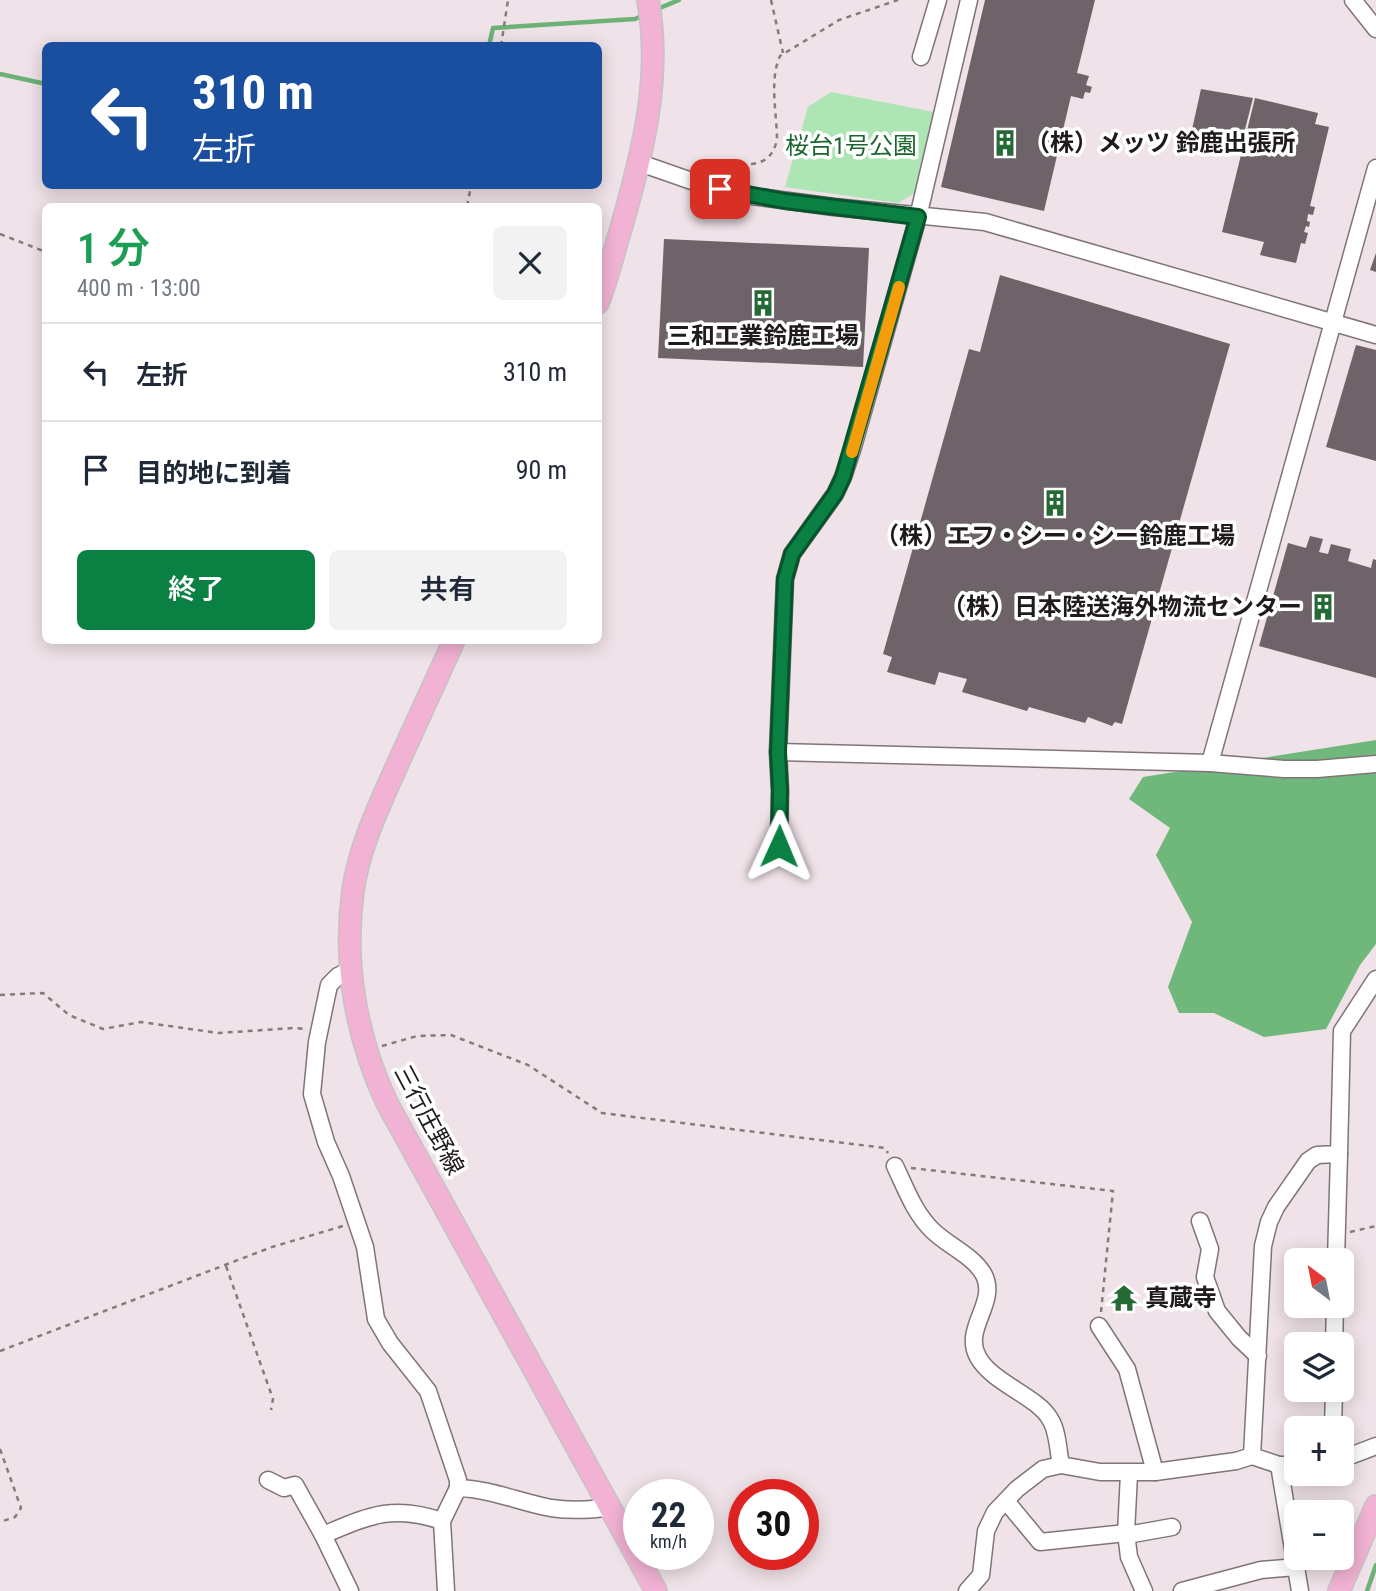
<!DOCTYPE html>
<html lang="ja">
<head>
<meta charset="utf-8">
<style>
  :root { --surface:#fff; --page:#f2f2f3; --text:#1f2937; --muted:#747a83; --line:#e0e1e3; --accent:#0b8043 }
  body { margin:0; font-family:"Roboto Condensed","Noto Sans JP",sans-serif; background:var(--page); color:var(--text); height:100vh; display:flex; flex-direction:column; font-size:26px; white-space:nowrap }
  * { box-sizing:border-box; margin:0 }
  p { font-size:23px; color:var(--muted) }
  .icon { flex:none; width:38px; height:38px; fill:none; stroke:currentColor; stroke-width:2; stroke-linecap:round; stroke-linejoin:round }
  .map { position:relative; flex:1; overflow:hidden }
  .side { position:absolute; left:42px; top:203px; width:560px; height:441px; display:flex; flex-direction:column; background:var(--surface); border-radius:10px; box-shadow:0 4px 18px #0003 }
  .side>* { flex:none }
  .top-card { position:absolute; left:42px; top:42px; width:560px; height:147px; border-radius:10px; box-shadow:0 4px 18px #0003; background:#1a4fa0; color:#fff; overflow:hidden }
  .needle { width:46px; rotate:328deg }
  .controls { position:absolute; left:1284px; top:1248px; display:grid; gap:14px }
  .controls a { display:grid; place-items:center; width:70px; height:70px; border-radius:10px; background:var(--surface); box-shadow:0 4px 18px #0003; font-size:35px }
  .speed { position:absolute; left:623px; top:1479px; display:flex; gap:14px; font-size:35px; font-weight:700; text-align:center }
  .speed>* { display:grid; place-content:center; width:91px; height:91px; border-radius:50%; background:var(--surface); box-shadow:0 4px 18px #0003; line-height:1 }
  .speed small { font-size:18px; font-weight:400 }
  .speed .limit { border:10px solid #d22; background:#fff; color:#111 }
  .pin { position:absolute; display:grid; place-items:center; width:60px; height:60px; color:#fff; margin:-30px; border-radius:14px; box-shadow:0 4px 10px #0006 }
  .me { position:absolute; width:77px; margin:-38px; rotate:1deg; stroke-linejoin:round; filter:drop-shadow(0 0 5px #0008) }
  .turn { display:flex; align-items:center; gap:24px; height:147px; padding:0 35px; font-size:32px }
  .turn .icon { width:91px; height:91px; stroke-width:2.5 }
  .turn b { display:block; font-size:49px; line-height:60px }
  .round { display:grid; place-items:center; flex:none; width:74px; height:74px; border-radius:10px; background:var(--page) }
  .overview { display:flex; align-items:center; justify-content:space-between; height:119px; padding:0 35px }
  h1 { font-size:42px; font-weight:600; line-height:52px; color:#1e9e55 }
  .action { display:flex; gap:14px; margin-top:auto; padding:14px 35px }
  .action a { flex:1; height:80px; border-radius:10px; background:var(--accent); color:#fff; font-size:28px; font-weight:600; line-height:80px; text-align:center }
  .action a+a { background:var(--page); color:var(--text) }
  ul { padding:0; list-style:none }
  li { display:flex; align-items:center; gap:21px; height:98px; padding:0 35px; border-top:2px solid var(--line) }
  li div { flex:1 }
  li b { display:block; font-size:26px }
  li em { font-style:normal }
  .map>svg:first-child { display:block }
  .green { fill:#ade5b4 }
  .forest { fill:#70b77b }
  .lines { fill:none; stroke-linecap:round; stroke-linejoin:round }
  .stream { stroke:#6cb276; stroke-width:4.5 }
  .building { fill:#6e6368 }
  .minor-casing { stroke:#807479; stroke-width:19 }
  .major-casing { stroke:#c5c3c4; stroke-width:24 }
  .path { stroke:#847b7f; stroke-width:2.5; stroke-dasharray:5 5; stroke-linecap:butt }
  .minor { stroke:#fff; stroke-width:16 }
  .major { stroke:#f1b2d3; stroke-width:21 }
  .route-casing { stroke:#07532c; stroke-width:18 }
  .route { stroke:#0b8043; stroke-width:12 }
  .slow { stroke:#f59e0b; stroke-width:12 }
  .labels { text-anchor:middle; stroke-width:7; stroke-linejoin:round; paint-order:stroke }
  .poi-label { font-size:24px; font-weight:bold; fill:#1f1a1c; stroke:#fff; text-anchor:start }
  .park-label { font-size:24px; fill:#1b662e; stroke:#fff }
  .street-label { font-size:24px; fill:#1f1a1c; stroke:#fff }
</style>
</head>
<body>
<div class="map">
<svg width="1376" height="1591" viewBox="0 0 1376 1591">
  <rect width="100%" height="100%" fill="#efe2e8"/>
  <!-- green -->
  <path class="green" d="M831 92 934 112 917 192 898 203 785 187 808 107Z"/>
  <!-- forest -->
  <path class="forest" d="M1376 740V944L1360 965 1326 1029 1264 1037 1214 1013H1179L1168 987 1192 922 1156 855 1170 828 1129 799 1143 777Z"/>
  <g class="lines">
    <!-- stream -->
    <g class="stream">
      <path d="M655 10 679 0"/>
      <path d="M489 46 493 28 635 19 644 15"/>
      <path d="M0 74 46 84"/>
      <path d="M1367 1591 1376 1565"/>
    </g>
  </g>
  <!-- building -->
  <g class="building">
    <path d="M985 0H1095L1077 73 1089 76 1086 85 1092 87 1090 93 1085 92 1083 99 1071 96 1044 211 941 187Z"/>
    <path d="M1201 89 1253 98 1241 145 1191 134Z"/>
    <path d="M1255 98 1318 113 1315 124 1329 127 1310 206 1315 207 1313 215 1308 214 1307 221 1310 222 1309 227 1306 226 1304 232 1308 233 1305 244 1301 243 1296 263 1260 255 1264 242 1222 232Z"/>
    <path d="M664 239 869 248 863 367 658 358Z"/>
    <path d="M1376 253V272L1370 270Z"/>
    <path d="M1000 275 1230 344 1122 724 1115 722 1112 726 1088 717 1085 723 1029 707 1027 711 962 692 967 679 939 672 935 685 887 672 892 657 883 654 969 349 980 352Z"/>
    <path d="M1356 345 1376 350V461L1326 447Z"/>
    <path d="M1310 536 1323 539 1319 552 1328 554 1331 544 1351 549 1348 561 1371 568 1373 559 1376 560V678L1259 646 1288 543 1306 548Z"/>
  </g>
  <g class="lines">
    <defs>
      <g id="minor">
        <path d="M969 0 918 217 853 447 843 477 835 494 792 554 785 579 778 752 1210 763 1284 769H1317L1376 764"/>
        <path d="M1353 0 1376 29"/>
        <path d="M921 57 938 0"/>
        <path d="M640 163 703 185 736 194 834 207 985 222 1376 335"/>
        <path d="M778 752 780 790 779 847"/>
        <path d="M1210 763 1376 168"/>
        <path d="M350 970 338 976 329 985 317 1042 312 1094 326 1142 341 1176 365 1247 376 1319 390 1343 428 1391 458 1480V1488"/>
        <path d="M895 1166C906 1189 914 1212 932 1230 948 1246 974 1256 984 1275 998 1303 962 1329 978 1357 992 1383 1037 1396 1050 1419 1058 1431 1058 1451 1061 1465"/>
        <path d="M1200 1221 1210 1249 1205 1277 1217 1311 1239 1338 1258 1356"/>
        <path d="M1336 1260 1339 1154"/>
        <path d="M1099 1326 1127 1369 1155 1472"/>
        <path d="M1334 1344 1335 1306"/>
        <path d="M1333 1428 1334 1390"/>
        <path d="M1252 1456 1263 1246 1269 1222 1276 1207 1308 1161 1317 1155 1339 1154 1342 1031 1376 979"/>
        <path d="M1342 1459 1376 1446"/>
        <path d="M1279 1465 1300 1591"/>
        <path d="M1129 1474 1126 1533 1129 1557 1144 1591"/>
        <path d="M268 1480 284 1488 295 1485 323 1535 350 1591"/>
        <path d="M1006 1501 1040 1542 1126 1533"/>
        <path d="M323 1535C369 1516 392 1504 442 1521"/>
        <path d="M1127 1535 1172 1527"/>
        <path d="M446 1591 442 1521 458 1488C491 1489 519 1502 551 1508 570 1511 592 1510 612 1507"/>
        <path d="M967 1591 981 1575 986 1531 995 1512 1017 1489 1043 1469 1061 1465 1100 1472H1155L1236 1461 1252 1456 1279 1465H1297"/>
        <path d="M1182 1591 1261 1570 1296 1567"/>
      </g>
      <g id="major">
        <path d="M598 303C608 277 614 251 622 225 643 151 662 77 648 0"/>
        <path d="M454 640C436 681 417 721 399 761 381 802 359 846 353 891 343 963 356 1037 387 1103L656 1591"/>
        <path d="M1339 1591 1376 1506"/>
      </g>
    </defs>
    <!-- minor casing -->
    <use href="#minor" class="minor-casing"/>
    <!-- major casing -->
    <use href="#major" class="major-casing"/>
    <!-- path -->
    <g class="path">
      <path d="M771 0 783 53"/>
      <path d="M501 46 508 0"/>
      <path d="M712 171C737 157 768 177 777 140 777 114 769 80 780 56L839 20 898 0"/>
      <path d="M467 206 471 186"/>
      <path d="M0 234 46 252"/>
      <path d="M0 995 43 993 69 1015 103 1029 141 1022 218 1033 294 1028 307 1029"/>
      <path d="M382 1046 417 1036 451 1035 528 1065 602 1113 885 1148 888 1153"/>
      <path d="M911 1168 1113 1191 1101 1312"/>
      <path d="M1350 1232 1376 1226"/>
      <path d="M226 1266 273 1399 271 1410"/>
      <path d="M0 1351 272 1247 343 1226"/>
      <path d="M0 1449 21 1508 15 1517 0 1522"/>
    </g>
    <!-- minor -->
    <use href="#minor" class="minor"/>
    <!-- major -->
    <use href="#major" class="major"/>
  </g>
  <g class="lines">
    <defs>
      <path id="route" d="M720 189 785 201 918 217 843 477 835 494 792 554 785 579 778 752 780 790 779 846"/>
    </defs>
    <!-- route casing -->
    <use href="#route" class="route-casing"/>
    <!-- route -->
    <use href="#route" class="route"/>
    <!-- slow -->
    <path class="slow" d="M852 452 899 287"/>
  </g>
  <!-- icons -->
  <defs>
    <symbol id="building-bare" viewBox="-9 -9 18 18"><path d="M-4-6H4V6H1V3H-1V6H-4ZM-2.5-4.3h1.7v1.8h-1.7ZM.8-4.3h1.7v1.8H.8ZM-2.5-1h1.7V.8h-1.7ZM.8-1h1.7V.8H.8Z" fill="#256934" stroke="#fff" stroke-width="2.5" paint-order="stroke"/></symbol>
    <symbol id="temple-bare" viewBox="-9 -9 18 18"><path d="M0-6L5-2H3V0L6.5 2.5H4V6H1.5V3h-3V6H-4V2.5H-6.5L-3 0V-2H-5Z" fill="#256934" stroke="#fff" stroke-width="2.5" paint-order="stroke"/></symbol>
  </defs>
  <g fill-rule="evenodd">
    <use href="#building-bare" x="986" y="124" width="38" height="38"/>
    <use href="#building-bare" x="744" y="284" width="38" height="38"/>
    <use href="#building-bare" x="1036" y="484" width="38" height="38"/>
    <use href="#building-bare" x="1304" y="588" width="38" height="38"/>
    <use href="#temple-bare" x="1105" y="1279" width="38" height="38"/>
  </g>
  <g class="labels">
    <!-- poi labels -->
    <g class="poi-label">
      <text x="1026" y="151">（株）メッツ 鈴鹿出張所</text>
      <text x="763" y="344" text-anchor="middle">三和工業鈴鹿工場</text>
      <text x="1055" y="544" text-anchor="middle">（株）エフ・シー・シー鈴鹿工場</text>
      <text x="1302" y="615" text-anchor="end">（株）日本陸送海外物流センター</text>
      <text x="1145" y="1306">真蔵寺</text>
    </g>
    <!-- park labels -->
    <g class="park-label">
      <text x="851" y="154">桜台1号公園</text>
    </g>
    <!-- street labels -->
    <g class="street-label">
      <text transform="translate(429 1120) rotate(62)" y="8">三行庄野線</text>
    </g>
  </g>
</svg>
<div class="controls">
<a><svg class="needle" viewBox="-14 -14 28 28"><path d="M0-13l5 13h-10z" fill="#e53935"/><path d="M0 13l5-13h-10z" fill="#747a83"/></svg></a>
<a><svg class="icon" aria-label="layers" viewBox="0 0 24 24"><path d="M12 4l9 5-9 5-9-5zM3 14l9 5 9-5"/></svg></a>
<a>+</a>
<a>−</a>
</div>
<div class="speed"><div>22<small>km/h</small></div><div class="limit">30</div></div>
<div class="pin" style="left:720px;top:189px;background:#d93025"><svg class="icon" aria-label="arrive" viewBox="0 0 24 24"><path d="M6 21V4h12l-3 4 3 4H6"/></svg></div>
<svg class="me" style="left:779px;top:846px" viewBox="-20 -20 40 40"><path d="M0-17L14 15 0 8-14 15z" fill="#0b8043" stroke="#fff" stroke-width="4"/></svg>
<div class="top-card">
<div class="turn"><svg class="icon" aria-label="left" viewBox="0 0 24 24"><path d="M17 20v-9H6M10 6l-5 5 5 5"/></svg><div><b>310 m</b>左折</div></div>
</div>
<section class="side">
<div class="overview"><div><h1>1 分</h1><p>400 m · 13:00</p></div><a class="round"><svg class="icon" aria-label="close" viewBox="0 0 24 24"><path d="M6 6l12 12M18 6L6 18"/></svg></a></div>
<ul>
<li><svg class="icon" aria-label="left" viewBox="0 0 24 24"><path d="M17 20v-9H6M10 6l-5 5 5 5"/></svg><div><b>左折</b></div><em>310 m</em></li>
<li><svg class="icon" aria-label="arrive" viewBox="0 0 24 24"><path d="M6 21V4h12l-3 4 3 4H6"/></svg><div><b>目的地に到着</b></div><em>90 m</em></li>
</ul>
<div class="action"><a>終了</a><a>共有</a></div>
</section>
</div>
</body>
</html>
